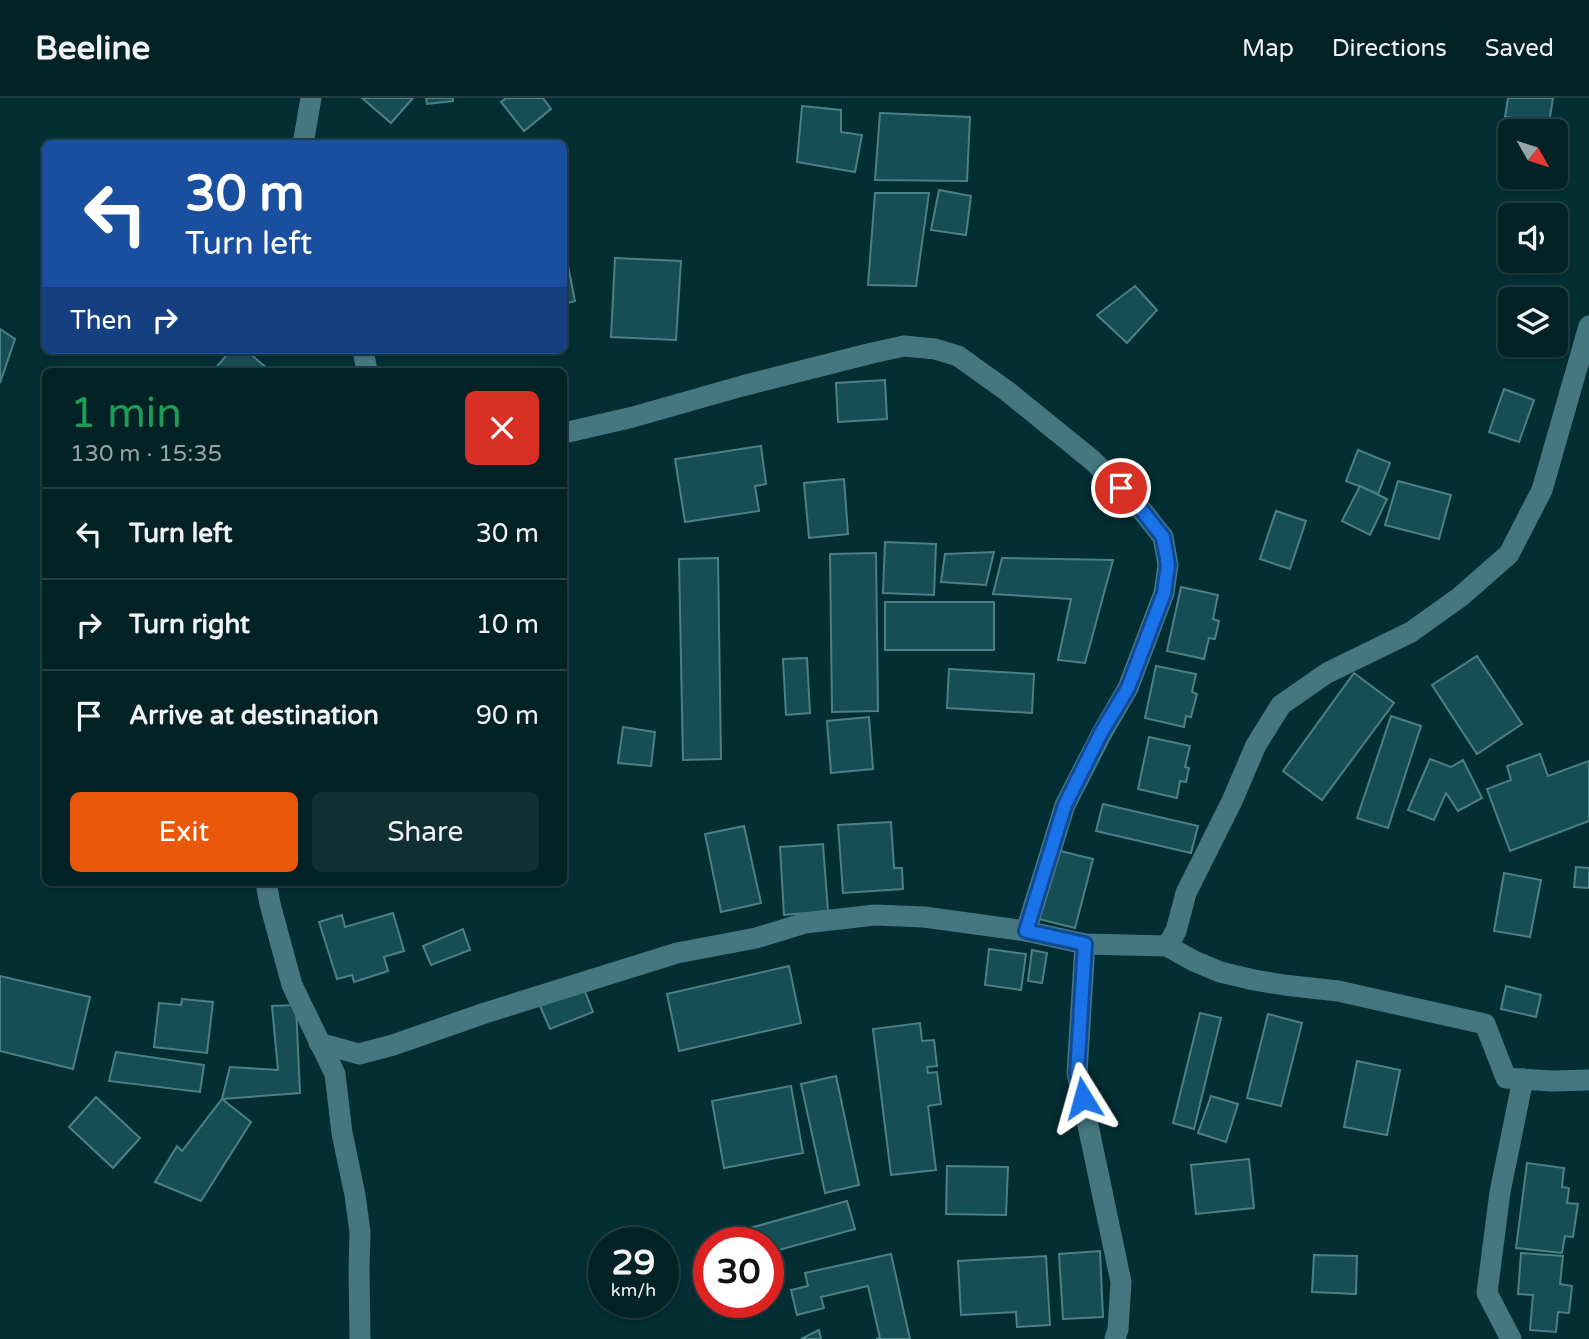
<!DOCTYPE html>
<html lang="en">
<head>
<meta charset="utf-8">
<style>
  :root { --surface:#022226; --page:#102f32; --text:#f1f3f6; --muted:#96a4a7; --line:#233f43; --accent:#ea580c }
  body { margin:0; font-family:"Varela Round",sans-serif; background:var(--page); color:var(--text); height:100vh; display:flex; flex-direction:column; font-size:26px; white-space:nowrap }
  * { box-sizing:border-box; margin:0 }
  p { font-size:23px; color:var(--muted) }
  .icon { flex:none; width:38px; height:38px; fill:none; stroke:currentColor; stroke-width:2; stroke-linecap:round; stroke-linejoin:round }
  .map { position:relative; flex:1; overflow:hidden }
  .drawer { position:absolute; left:42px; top:270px; width:525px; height:518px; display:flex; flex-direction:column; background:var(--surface); border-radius:10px; box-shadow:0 2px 5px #0004,0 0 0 2px var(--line) }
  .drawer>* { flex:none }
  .top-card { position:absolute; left:42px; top:42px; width:525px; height:214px; border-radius:10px; box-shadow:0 2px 5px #0004,0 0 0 2px var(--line); background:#1a4fa0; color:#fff; overflow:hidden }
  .needle { width:46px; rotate:129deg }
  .buttons { position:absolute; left:1498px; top:21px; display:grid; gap:14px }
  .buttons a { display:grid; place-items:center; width:70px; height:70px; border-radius:10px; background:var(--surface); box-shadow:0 2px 5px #0004,0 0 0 2px var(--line); font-size:35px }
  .speed { position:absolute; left:588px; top:1129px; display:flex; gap:14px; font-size:35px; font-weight:700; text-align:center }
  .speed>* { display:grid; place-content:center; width:91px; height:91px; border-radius:50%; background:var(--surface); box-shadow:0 2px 5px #0004,0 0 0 2px var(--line); line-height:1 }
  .speed small { font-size:18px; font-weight:400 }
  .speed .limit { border:10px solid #d22; background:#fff; color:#111 }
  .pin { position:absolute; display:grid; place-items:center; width:60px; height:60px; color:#fff; margin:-30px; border:4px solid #fff; border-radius:50%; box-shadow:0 2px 7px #0007 }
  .me { position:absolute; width:77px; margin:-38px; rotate:352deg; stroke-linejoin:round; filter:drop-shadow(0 0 5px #0008) }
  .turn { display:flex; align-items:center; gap:24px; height:147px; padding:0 28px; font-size:32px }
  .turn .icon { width:91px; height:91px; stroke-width:2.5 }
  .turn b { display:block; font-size:49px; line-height:60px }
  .then { display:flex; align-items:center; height:66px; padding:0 28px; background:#0003; gap:14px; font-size:26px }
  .round { display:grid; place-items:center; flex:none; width:74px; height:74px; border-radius:10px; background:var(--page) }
  .head { display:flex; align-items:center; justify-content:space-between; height:119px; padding:0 28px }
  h1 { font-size:42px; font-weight:600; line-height:52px; color:#1e9e55 }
  .action { display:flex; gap:14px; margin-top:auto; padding:14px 28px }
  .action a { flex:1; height:80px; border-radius:10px; background:var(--accent); color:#fff; font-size:28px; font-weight:600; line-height:80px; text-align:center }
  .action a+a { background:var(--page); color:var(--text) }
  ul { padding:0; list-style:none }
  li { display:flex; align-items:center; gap:21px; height:91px; padding:0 28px; border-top:2px solid var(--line) }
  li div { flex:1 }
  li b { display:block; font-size:26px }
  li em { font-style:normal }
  header { display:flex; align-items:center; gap:42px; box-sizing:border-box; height:98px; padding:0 35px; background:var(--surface); border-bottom:2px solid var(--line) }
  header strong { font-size:33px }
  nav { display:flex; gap:38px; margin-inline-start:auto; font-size:24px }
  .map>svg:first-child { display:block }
  .building { fill:#174d54; stroke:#4c8087; stroke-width:2 }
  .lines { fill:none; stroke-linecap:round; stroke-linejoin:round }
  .street { stroke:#44777f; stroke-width:21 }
  .route-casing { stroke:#114b97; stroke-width:18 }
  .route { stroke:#1a73e8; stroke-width:12 }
</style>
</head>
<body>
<header>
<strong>Beeline</strong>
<nav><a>Map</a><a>Directions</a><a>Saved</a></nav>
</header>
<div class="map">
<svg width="1589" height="1241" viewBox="0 0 1589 1241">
  <rect width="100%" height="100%" fill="#032e33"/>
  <!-- building -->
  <g class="building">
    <path d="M362 0H413L391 25Z"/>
    <path d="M426 0H453V3L427 6Z"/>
    <path d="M506 0H543L551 11 524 33 501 4Z"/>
    <path d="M1508 0H1553L1549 25 1505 19Z"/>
    <path d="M802 8 841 12V34L862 37 855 74 797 64Z"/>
    <path d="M880 15 970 19 967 83 875 82Z"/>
    <path d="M939 92 971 98 966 137 931 132Z"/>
    <path d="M875 95H929L916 188 868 187Z"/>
    <path d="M564 147 575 203 564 206Z"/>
    <path d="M615 160 681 163 676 242 611 239Z"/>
    <path d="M1135 188 1157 212 1127 245 1097 217Z"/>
    <path d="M1520 191 1564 192 1563 227 1556 226V201H1520Z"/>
    <path d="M0 231 15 241 0 285Z"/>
    <path d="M231 252H246L270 273H213Z"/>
    <path d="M885 282 887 321 838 324 836 285Z"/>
    <path d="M1504 291 1534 302 1519 344 1489 334Z"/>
    <path d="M761 348 766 386 755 388 759 413 685 424 675 361Z"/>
    <path d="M1358 352 1390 365 1378 396 1346 383Z"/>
    <path d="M844 381 848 436 809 440 804 385Z"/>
    <path d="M1398 383 1451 397 1439 441 1385 427Z"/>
    <path d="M1360 388 1387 401 1370 437 1342 423Z"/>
    <path d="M1276 413 1306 423 1290 471 1260 461Z"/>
    <path d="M885 444 936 446 934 497 883 495Z"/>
    <path d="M994 454 986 487 941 484 945 456Z"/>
    <path d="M876 455 878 613 832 614 830 456Z"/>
    <path d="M718 460 721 661 683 662 679 461Z"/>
    <path d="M1002 460 1113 462 1085 565 1058 562 1071 501 993 496Z"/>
    <path d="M1181 489 1218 497 1213 521 1219 523 1215 541 1209 540 1204 561 1167 553Z"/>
    <rect x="885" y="504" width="109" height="48"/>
    <path d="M1477 558 1522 626 1477 656 1432 587Z"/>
    <path d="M807 560 810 615 786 617 783 561Z"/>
    <path d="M1156 568 1196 576 1192 594 1197 596 1191 619 1186 618 1184 629 1145 620Z"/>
    <path d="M949 571 1034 576 1032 615 947 610Z"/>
    <path d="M1354 575 1394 605 1322 702 1283 673Z"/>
    <path d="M1391 618 1421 628 1388 730 1357 720Z"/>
    <path d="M869 619 873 671 831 675 827 623Z"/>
    <path d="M623 629 655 634 651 668 618 665Z"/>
    <path d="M1149 639 1190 648 1185 669 1189 670 1186 684 1180 683 1177 700 1138 691Z"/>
    <path d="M1540 656 1548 678 1589 663V723L1510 753 1487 691 1511 682 1507 668Z"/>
    <path d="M1430 661 1451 669 1463 662 1482 700 1458 713 1446 695 1434 722 1408 712Z"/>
    <path d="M1103 706 1198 728 1191 755 1096 733Z"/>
    <path d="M891 724 894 770H902L903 791 843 795 838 727Z"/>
    <path d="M744 728 761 805 721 814 705 736Z"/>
    <path d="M823 746 828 813 784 817 780 749Z"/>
    <path d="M1056 752 1093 761 1075 830 1039 821Z"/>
    <path d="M1576 769 1589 770V790L1574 789Z"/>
    <path d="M1504 775 1541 782 1530 839 1494 833Z"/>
    <path d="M393 815 404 853 384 859 388 873 354 884 352 877 337 881 319 824 342 817 345 829Z"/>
    <path d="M463 831 470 852 431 867 423 848Z"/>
    <path d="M989 851 1026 856 1021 892 985 887Z"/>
    <path d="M1032 852 1047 855 1042 885 1028 883Z"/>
    <path d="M789 868 801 925 679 953 667 896Z"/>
    <path d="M0 878 90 899 73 971 0 953Z"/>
    <path d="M1506 888 1541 897 1536 919 1501 911Z"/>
    <path d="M584 891 593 914 550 931 540 908Z"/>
    <path d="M182 901 213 904 207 955 154 949 159 905 181 907Z"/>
    <path d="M296 907 300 995 222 1001 230 969 278 972 272 908Z"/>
    <path d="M1200 915 1221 920 1194 1031 1173 1025Z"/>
    <path d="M1268 916 1302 925 1281 1008 1247 1000Z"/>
    <path d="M920 925 922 943 934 942 937 968 927 969 928 975 937 974 941 1006 928 1008 936 1072 891 1077 873 931Z"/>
    <path d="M116 954 204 967 200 994 109 983Z"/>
    <path d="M1357 963 1400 972 1387 1037 1344 1029Z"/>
    <path d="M836 978 859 1087 825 1095 801 986Z"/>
    <path d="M791 988 803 1055 724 1070 712 1003Z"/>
    <path d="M1211 998 1238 1006 1226 1044 1198 1035Z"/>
    <path d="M96 999 140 1040 113 1070 69 1029Z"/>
    <path d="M222 1001 251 1024 201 1103 155 1084 177 1048 182 1053Z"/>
    <path d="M1249 1061 1254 1110 1196 1116 1191 1067Z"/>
    <path d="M1527 1065 1564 1070 1562 1089 1569 1090 1567 1105 1578 1106 1573 1139 1565 1138 1562 1155 1516 1150Z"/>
    <path d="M947 1068 1008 1069 1006 1117 946 1116Z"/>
    <path d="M847 1103 855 1131 768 1155V1144H754L750 1130Z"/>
    <path d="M1100 1153 1103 1219 1063 1221 1059 1156Z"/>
    <path d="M1521 1155 1563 1158 1560 1186 1572 1188 1569 1215 1558 1214 1556 1234 1530 1232 1533 1197 1518 1196Z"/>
    <path d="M891 1156 910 1241H876L880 1240 868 1188 821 1199 824 1210 797 1217 791 1192 808 1188 805 1175Z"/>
    <path d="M1314 1157 1357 1158 1356 1196 1312 1194Z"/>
    <path d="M1046 1158 1050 1227 1017 1229 1016 1214 961 1217 958 1163Z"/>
    <path d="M819 1232 821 1241H801Z"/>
  </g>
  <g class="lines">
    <!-- street -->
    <g class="street">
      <path d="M303 46 311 0"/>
      <path d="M363 252 367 273"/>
      <path d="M564 335 633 319 742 288 872 255 904 248 935 251 958 258 1007 293 1092 362 1136 405 1163 439 1168 467 1164 495 1128 590 1102 635 1065 707 1026 833"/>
      <path d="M266 784 270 806 292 887 335 976 342 1035 355 1097 360 1134 359 1171 360 1241"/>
      <path d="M1085 846 1077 975 1121 1184 1118 1231 1115 1241"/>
      <path d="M1167 848 1176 833 1186 795 1232 703 1256 647 1281 607 1327 575 1411 534 1460 499 1509 456 1542 392 1589 228"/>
      <path d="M319 945 359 956 393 947 485 915 677 855 756 840 805 825 875 817 924 819 1026 833 1085 846 1167 848 1194 863 1220 874 1254 882 1284 887 1338 893 1485 926 1506 980 1553 983 1589 982"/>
      <path d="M1511 1241 1487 1195 1500 1094 1523 981"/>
    </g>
  </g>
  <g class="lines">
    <defs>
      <path id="route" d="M1083 1000 1077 975 1085 846 1026 833 1065 707 1101 635 1128 590 1164 495 1168 467 1163 439 1136 405 1121 390"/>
    </defs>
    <!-- route casing -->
    <use href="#route" class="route-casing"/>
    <!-- route -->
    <use href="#route" class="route"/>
  </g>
</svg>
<div class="buttons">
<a><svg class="needle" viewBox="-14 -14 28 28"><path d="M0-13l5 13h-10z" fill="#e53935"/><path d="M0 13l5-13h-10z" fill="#96a4a7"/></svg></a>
<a><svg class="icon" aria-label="sound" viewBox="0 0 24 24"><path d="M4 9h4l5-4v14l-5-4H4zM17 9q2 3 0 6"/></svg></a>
<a><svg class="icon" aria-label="layers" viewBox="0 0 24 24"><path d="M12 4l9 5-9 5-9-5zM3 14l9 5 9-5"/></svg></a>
</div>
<div class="speed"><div>29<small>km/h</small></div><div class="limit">30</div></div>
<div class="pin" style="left:1121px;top:390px;background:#d93025"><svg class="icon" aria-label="arrive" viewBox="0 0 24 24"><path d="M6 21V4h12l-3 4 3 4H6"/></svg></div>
<svg class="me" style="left:1083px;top:1000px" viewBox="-20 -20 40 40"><path d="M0-17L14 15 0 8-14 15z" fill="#1a73e8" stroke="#fff" stroke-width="4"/></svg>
<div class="top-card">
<div class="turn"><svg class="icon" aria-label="left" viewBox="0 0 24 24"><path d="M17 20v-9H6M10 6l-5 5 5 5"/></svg><div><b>30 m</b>Turn left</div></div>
<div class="then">Then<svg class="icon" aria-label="right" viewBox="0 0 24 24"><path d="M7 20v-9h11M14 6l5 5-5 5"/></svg></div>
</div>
<section class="drawer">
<div class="head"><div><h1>1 min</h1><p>130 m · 15:35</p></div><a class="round" style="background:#d93025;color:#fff"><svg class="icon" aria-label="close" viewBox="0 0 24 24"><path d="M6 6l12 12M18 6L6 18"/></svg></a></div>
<ul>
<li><svg class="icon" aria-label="left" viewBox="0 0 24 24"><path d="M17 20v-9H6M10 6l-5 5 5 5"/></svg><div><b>Turn left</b></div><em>30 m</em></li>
<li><svg class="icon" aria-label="right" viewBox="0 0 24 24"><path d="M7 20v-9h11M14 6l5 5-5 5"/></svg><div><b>Turn right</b></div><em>10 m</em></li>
<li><svg class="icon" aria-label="arrive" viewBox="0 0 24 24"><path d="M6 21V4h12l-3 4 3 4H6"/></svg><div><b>Arrive at destination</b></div><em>90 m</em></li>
</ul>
<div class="action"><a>Exit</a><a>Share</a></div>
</section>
</div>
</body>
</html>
